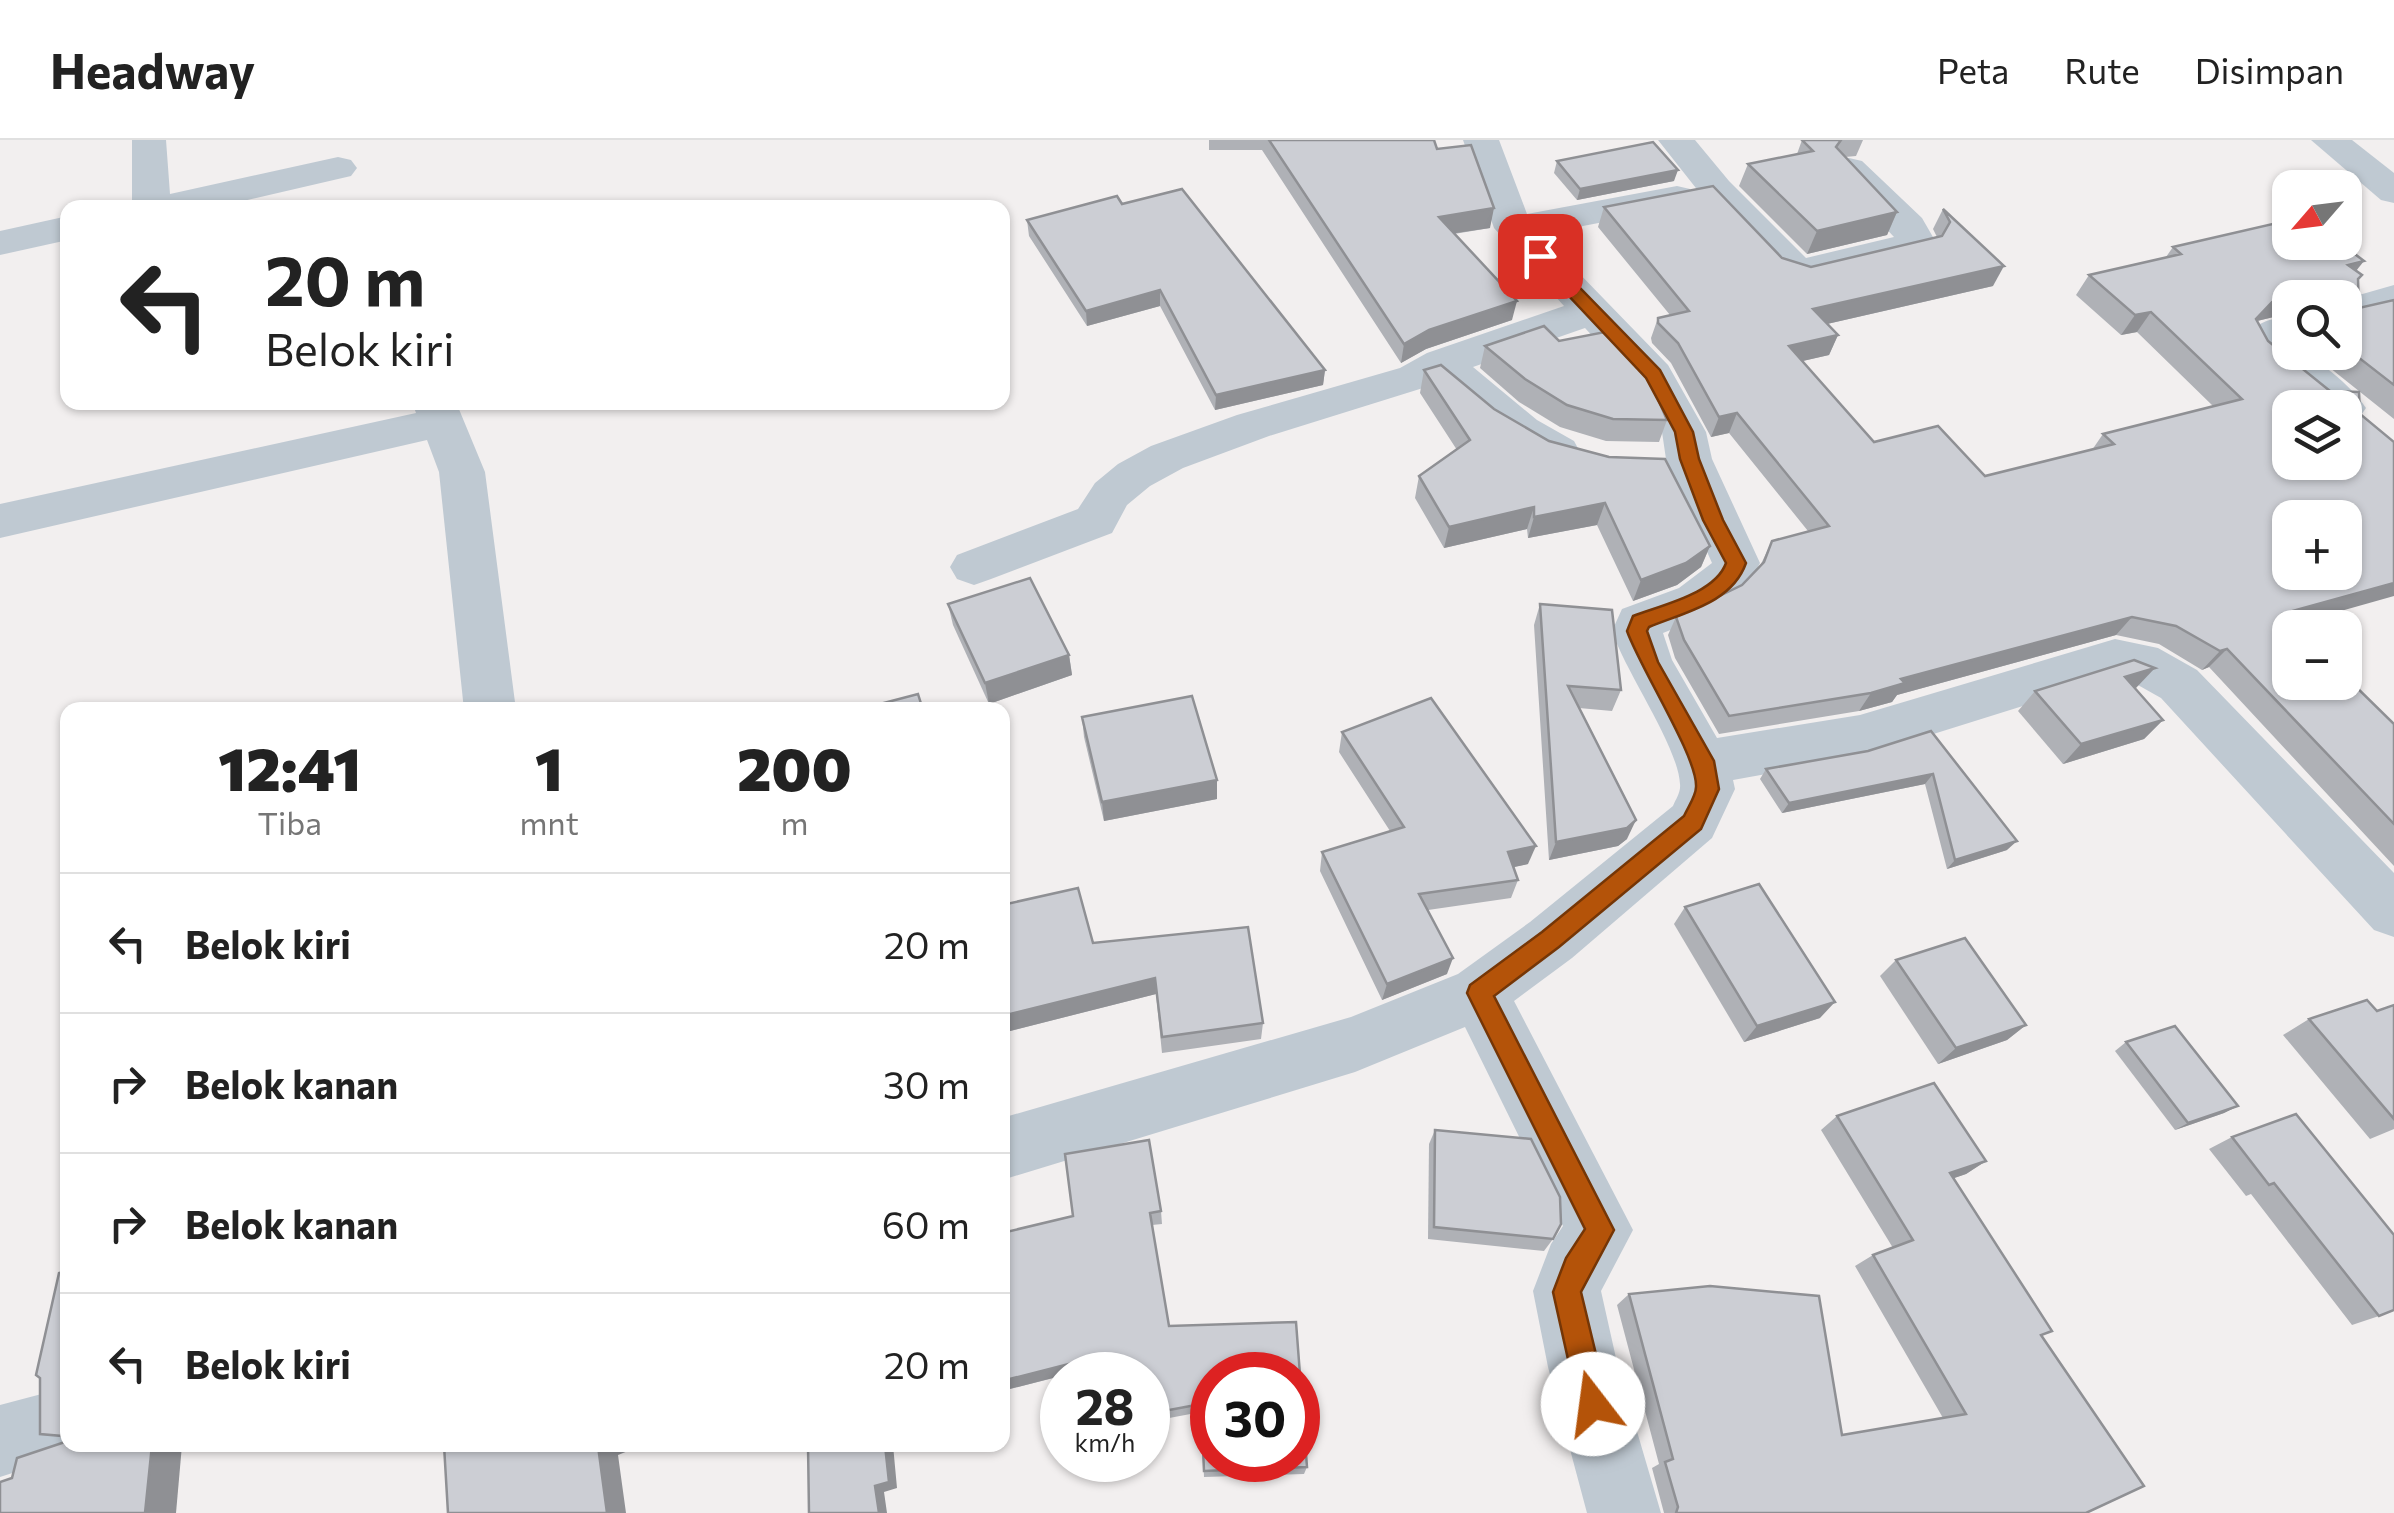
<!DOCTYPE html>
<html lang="id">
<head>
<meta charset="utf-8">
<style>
  :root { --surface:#fff; --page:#f6f6f6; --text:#222; --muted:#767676; --line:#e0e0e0 }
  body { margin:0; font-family:Commissioner,sans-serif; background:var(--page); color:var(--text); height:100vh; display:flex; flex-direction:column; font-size:38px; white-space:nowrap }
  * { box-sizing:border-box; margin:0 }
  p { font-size:32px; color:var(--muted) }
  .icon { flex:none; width:55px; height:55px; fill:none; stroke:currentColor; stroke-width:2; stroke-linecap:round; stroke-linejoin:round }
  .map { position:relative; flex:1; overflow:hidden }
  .sheet { position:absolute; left:60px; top:562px; width:950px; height:750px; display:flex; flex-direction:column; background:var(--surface); border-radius:20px; box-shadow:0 2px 8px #0004 }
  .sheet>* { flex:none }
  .banner { position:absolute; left:60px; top:60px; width:950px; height:210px; border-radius:20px; box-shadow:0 2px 8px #0004; background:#fff; color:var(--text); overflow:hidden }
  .needle { width:65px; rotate:242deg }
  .tools { position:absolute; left:2272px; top:30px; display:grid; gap:20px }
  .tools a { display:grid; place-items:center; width:90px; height:90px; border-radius:20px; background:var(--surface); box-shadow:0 2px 8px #0004; font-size:50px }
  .speed { position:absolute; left:1040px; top:1212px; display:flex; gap:20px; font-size:50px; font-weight:700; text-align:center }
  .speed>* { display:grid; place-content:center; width:130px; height:130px; border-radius:50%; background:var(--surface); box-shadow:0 2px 8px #0004; line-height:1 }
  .speed small { font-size:25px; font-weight:400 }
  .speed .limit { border:15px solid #d22; background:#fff; color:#111 }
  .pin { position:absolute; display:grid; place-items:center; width:85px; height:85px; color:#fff; margin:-42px; border-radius:20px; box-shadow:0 5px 15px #0006 }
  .me { position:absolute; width:110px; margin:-55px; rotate:345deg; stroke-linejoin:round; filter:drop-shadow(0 0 8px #0008) }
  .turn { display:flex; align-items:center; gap:35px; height:210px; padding:0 40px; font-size:45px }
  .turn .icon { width:130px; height:130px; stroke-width:2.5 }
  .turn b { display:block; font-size:70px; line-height:85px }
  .eta { display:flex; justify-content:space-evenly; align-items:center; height:170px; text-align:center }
  .eta b { font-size:60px; font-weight:800; line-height:70px }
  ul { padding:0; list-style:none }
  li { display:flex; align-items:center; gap:30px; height:140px; padding:0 40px; border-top:2px solid var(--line) }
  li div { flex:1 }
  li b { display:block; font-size:38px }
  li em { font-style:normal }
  header { display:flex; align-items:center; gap:60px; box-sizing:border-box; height:140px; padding:0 50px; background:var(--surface); border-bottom:2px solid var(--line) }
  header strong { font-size:48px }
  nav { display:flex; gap:55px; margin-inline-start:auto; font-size:35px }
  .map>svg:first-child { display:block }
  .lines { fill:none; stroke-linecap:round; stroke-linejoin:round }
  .minor { fill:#bfc9d2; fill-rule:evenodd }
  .wall { fill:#afb1b6 }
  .shaded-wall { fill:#8f9094 }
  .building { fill:#ccced4; stroke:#8f9094; stroke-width:2.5; fill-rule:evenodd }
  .route { fill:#b45309; stroke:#753606; stroke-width:2.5 }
</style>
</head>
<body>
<header>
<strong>Headway</strong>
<nav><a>Peta</a><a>Rute</a><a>Disimpan</a></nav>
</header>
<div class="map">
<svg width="2394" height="1373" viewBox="0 0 2394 1373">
  <rect width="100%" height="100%" fill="#f2efef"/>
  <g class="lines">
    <!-- minor -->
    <g class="minor">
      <path d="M132 0H166L170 54 338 17 351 20 357 28 351 36 213 68H132Z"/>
      <path d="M1463 0H1499L1527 74 1677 46 1690 49 1696 57 1690 65 1677 68 1541 94 1668 225 1706 292 1712 319 1760 423C1737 470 1708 475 1663 493L1672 520 1717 598 1860 575 2115 499 2158 508 2197 530 2394 733V797L2374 790 2161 558 2129 540 2115 537 1860 617 1733 640 1735 649 1712 698 1572 818 1514 861 1633 1090 1601 1151 1618 1227 1661 1373H1587L1548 1227 1533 1151 1551 1104 1563 1086 1465 887 1355 932 1002 1040V978L1351 877 1458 834 1530 782 1673 666C1676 659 1681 652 1680 644 1678 606 1627 535 1612 491L1622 469 1679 448 1712 423 1666 319 1662 292 1635 242 1585 188 1473 227 1537 280 1574 301 1580 312 1574 323C1528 336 1471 272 1439 243L1269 296 1183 328 1150 346 1127 365 1112 393 991 439 974 445 957 439 950 427 957 415 1078 369 1095 343 1118 324 1151 306 1237 275 1400 228 1427 213 1564 166 1494 88Z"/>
      <path d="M1658 0H1695L1729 41 1806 118 1894 97 1830 29 1836 21 1849 18 1862 21 1922 78 1937 104 1931 112 1917 116 1802 143 1777 135 1703 57Z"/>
      <path d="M2311 0H2352L2394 33V63L2381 60Z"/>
      <path d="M68 76V100L0 115V91Z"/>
      <path d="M2394 145V171L2345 185V159Z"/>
      <path d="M2290 175V212C2314 212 2353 248 2366 268L2359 278 2345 282V268H2315L2255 218 2244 199C2256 181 2270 180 2290 175Z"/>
      <path d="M412 262H456L485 332 516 570H464L439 332 427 300 0 398V364L416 273Z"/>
      <path d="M68 1247V1305L93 1307 0 1337V1265Z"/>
    </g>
  </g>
  <!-- wall -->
  <g class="wall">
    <path d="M1209 0H1434L1437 9 1490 88 1454 94 1512 180 1426 209 1401 223 1262 10H1209Z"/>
    <path d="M1802 0H1863L1856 16 1845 17 1897 72 1887 95 1807 114 1739 46 1748 24 1797 14Z"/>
    <path d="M1557 21 1674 41 1577 60 1554 33Z"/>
    <path d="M1122 64 1325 230 1323 245 1215 270 1160 166 1087 186 1029 96 1027 80Z"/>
    <path d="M1604 67 1811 127 1937 97 1933 89 1943 69 1993 146 1827 184 1838 195 1829 215 1802 221 1874 302 1985 336 2092 310 2103 294 2214 267 2137 192 2121 195 2076 155 2089 135 2166 117 2173 107 2356 131 2359 168 2394 160V279L2310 212H2345V158H2290V173L2257 181 2292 484 2394 584V726L2209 527 2202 530 2159 504 2116 495 1897 555 1892 562 1859 571 1719 594 1675 518 1668 495 1676 477 1742 445 1760 426 1772 401 1808 391 1729 293 1711 297 1671 223 1652 203 1651 198 1658 178 1670 175 1598 87Z"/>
    <path d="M1559 201 1667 280 1659 302 1606 301 1560 287 1519 262 1480 228 1485 206Z"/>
    <path d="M1424 230 1494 269 1710 406 1701 427 1677 445 1633 461 1597 385 1528 398 1527 389 1444 408 1415 358 1419 336 1457 310 1420 253Z"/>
    <path d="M948 464 1069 515 1072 535 989 564 953 485Z"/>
    <path d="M1540 464 1621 550 1612 571 1579 568 1627 699 1618 706 1549 720 1534 485Z"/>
    <path d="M2136 549 2163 580 2144 599 2063 624 2018 571 2035 551Z"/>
    <path d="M1082 577 1217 640V659L1104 681 1084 597Z"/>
    <path d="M1931 591 2007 710 1947 729 1925 644 1782 673 1760 639 1766 629 1868 611Z"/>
    <path d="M1342 592 1528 724 1513 727 1518 740 1511 758 1428 770 1447 834 1382 860 1320 731 1322 712 1390 691 1339 612Z"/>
    <path d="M1002 765 1093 803 1263 883 1261 899 1162 913 1156 854 1002 893Z"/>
    <path d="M1685 767 1820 878 1744 902 1674 784Z"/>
    <path d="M1896 820 2026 885 2007 900 1938 924 1880 836Z"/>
    <path d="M2394 865V989L2370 999 2283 895 2309 879 2377 871Z"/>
    <path d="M2126 902 2238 966 2224 973 2175 990 2115 911Z"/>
    <path d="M1837 976 1986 1021 1966 1034 1954 1038 2041 1195 2086 1373H1664L1652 1328 1659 1324 1617 1165 1629 1154 1842 1295 1943 1278 1855 1126 1873 1115 1893 1108 1821 990Z"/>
    <path d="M1435 990 1553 1099 1544 1111 1428 1099 1429 1004Z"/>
    <path d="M2232 997 2394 1095 2379 1176 2352 1185 2251 1054 2246 1056 2209 1009Z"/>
    <path d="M1161 1071 1162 1084 1152 1085 1169 1186 1307 1327 1304 1334 1204 1337 1201 1272 1148 1282V1235L1093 1228 1002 1251V1093Z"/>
  </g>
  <!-- shaded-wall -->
  <g class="shaded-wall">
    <path d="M1678 30 1674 41 1577 60 1580 49Z"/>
    <path d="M1494 68 1490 88 1436 96 1439 77Z"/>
    <path d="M1897 72 1887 95 1807 114 1817 91Z"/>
    <path d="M2364 121 2348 141V125Z"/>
    <path d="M2004 126 1993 146 1805 189 1813 169Z"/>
    <path d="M1160 150V166L1087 186 1086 171Z"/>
    <path d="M2308 152 2304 158H2290V173L2257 181 2256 179 2272 162Z"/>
    <path d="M1517 161 1512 180 1426 209 1401 223 1404 204 1429 190Z"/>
    <path d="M2151 172 2137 192 2121 195 2135 175Z"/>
    <path d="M1838 195 1829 215 1781 226 1789 206Z"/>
    <path d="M1325 230 1323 245 1215 270 1216 255Z"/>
    <path d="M1737 273 1729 293 1711 297 1719 277Z"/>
    <path d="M1605 363 1597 385 1528 398 1534 377Z"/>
    <path d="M1534 367 1527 389 1444 408 1449 387Z"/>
    <path d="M1710 406 1701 427 1677 445 1633 461 1641 440Z"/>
    <path d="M2394 443V456L2263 493 2282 474Z"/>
    <path d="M2132 477 2116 495 1897 555 1892 562 1859 571 1871 553 1901 539Z"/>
    <path d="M2227 509 2209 527 2202 530 2220 511Z"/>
    <path d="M1069 515 1072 535 989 564 985 543Z"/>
    <path d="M2155 528 2136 548 2106 557 2125 537Z"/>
    <path d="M2163 580 2144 599 2063 624 2081 604Z"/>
    <path d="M1933 634 1925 644 1782 673 1789 663Z"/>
    <path d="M1217 640V659L1104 681 1102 662Z"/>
    <path d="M1636 680 1627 699 1618 706 1549 720 1556 702Z"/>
    <path d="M2017 701 2007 710 1947 729 1955 720Z"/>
    <path d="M1536 706 1528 724 1501 730 1508 712Z"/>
    <path d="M1453 818 1447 834 1382 860 1387 844Z"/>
    <path d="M1155 838 1156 854 1002 893V876Z"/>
    <path d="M1835 862 1820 878 1744 902 1757 886Z"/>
    <path d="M2026 885 2007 900 1938 924 1956 908Z"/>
    <path d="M2238 966 2224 973 2175 990 2188 983Z"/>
    <path d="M1986 1021 1966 1034 1931 1046 1950 1033Z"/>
    <path d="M1092 1218 1095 1227 1002 1251V1241Z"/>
    <path d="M152 1305H182L176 1373H145Z"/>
    <path d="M602 1305H643L618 1315 626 1373H607L598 1306Z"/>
    <path d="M885 1305H893L897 1348 884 1352 887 1373H879L875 1346Z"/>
  </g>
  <!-- building -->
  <g class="building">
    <path d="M1269 0H1434L1437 9 1471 5 1494 68 1439 77 1517 161 1429 190 1404 204Z"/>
    <path d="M1802 0H1841L1836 7 1897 72 1817 91 1748 24 1813 11Z"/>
    <path d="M1653 2 1678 30 1580 49 1557 21Z"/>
    <path d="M1713 46 1782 118 1811 127 1942 96 1950 82 1943 69 2004 126 1813 169 1838 195 1789 206 1874 302 1938 286 1985 336 2114 304 2103 294 2242 259 2151 172 2135 175 2089 135 2181 114 2173 107 2290 80V102H2339L2364 121 2348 125 2362 135 2358 139 2359 168 2394 160V245L2345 207V158H2308V152L2272 162 2256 179 2268 201 2330 251 2359 252 2360 274 2394 302V443L2282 474 2295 488H2290V542H2345V536L2394 584V684L2227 509 2220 511 2176 486 2132 477 1901 539 1905 543 1871 553 1729 576 1684 500 1676 477 1742 445 1764 422 1772 401 1829 386 1737 273 1719 277 1678 203 1658 183V178L1689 171 1604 67ZM2290 268H2345V322H2290ZM2290 378H2345V432H2290Z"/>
    <path d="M1182 49 1325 230 1216 255 1160 150 1086 171 1027 80 1117 56 1122 64Z"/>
    <path d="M1544 186 1559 201 1610 191 1648 236 1667 280 1613 279 1567 265 1525 239 1485 206Z"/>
    <path d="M1441 225 1494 269 1549 301 1609 317 1665 319 1710 406 1686 423 1641 440 1605 363 1534 377V367L1449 387 1419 336 1470 300 1424 230Z"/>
    <path d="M1030 438 1069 515 985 543 948 464Z"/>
    <path d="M1540 464 1612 470 1621 550 1568 546 1636 680 1627 688 1556 702Z"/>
    <path d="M2134 520 2155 528 2125 537 2163 580 2081 604 2035 551Z"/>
    <path d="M918 554 923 570H857Z"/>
    <path d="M1192 556 1217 640 1102 662 1082 577Z"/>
    <path d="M1431 558 1536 706 1508 712 1518 740 1419 754 1453 818 1387 844 1322 712 1404 687 1342 592Z"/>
    <path d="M1931 591 2017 701 1955 720 1933 634 1789 663 1766 629 1868 611Z"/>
    <path d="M1759 744 1835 862 1757 886 1685 767Z"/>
    <path d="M1078 748 1093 803 1248 787 1263 883 1162 897 1155 838 1002 876V765Z"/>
    <path d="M1965 798 2026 885 1956 908 1896 820Z"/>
    <path d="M2367 860 2377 871 2394 865V979L2309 879Z"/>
    <path d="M2175 886 2238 966 2188 983 2126 902Z"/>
    <path d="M1934 943 1986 1021 1950 1033 2052 1191 2041 1195 2144 1346 2086 1373H1676L1678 1367 1665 1322 1673 1319 1629 1154 1710 1146 1819 1156 1842 1295 1966 1274 1873 1115 1913 1100 1837 976Z"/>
    <path d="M2296 974 2394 1095V1170L2379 1176 2274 1043 2269 1045 2232 997Z"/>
    <path d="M1435 990 1531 999 1560 1057 1561 1084 1553 1099 1434 1087Z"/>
    <path d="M1149 1000 1161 1071 1150 1073 1169 1186 1296 1182 1307 1327 1204 1331 1201 1264 1148 1274V1235H1094L1092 1218 1002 1241V1093L1073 1076 1065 1014ZM1212 1235H1298V1320H1212Z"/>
    <path d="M68 1131V1305H152L145 1373H0V1342L12 1338 17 1318 65 1302 62 1296 40 1294V1238L36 1235 59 1133Z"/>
    <path d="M444 1305H602L598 1306 607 1373H448Z"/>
    <path d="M808 1305H885L889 1342 875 1346 879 1373H809Z"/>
  </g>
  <!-- route -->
  <path class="route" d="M1534 112H1545L1660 230 1693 292 1699 319 1723 380 1746 423C1732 463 1685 472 1649 487L1647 491 1658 522 1714 621 1719 649 1701 689 1559 807 1494 856 1614 1090 1581 1152 1608 1264 1603 1274 1593 1278 1583 1274 1578 1264 1553 1152 1566 1118 1585 1089 1467 853 1470 845 1542 792 1684 676C1688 667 1696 656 1696 647 1698 618 1640 528 1627 491L1633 476C1661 465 1715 454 1726 423L1703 380 1680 319 1675 292 1646 238 1534 119Z"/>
</svg>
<div class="tools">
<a><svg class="needle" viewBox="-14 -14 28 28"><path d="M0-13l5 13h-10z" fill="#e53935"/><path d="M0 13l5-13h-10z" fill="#767676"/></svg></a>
<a><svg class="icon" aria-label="search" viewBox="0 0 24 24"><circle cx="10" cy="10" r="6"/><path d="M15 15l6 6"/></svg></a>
<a><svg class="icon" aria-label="layers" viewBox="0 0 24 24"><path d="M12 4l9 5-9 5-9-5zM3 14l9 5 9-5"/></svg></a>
<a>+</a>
<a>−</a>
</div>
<div class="speed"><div>28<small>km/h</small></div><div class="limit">30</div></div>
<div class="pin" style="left:1540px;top:116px;background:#d93025"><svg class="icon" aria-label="arrive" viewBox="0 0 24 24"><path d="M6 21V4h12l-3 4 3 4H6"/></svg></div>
<svg class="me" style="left:1593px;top:1264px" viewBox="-20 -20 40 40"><circle r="19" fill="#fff"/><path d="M0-13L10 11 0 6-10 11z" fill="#b45309"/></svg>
<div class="banner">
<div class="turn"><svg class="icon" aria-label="left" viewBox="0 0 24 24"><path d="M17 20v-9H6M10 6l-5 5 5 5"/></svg><div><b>20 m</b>Belok kiri</div></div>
</div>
<section class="sheet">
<div class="eta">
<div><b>12:41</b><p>Tiba</p></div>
<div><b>1</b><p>mnt</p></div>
<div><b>200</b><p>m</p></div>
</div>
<ul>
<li><svg class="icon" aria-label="left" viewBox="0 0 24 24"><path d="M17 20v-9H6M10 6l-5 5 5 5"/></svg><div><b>Belok kiri</b></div><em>20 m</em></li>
<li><svg class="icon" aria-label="right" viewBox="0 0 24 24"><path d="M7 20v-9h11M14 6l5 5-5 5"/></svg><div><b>Belok kanan</b></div><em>30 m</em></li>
<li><svg class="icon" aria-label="right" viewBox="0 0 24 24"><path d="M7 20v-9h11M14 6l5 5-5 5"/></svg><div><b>Belok kanan</b></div><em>60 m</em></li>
<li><svg class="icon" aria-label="left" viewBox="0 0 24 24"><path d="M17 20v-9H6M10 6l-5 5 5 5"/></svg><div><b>Belok kiri</b></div><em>20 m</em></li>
</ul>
</section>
</div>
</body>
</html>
